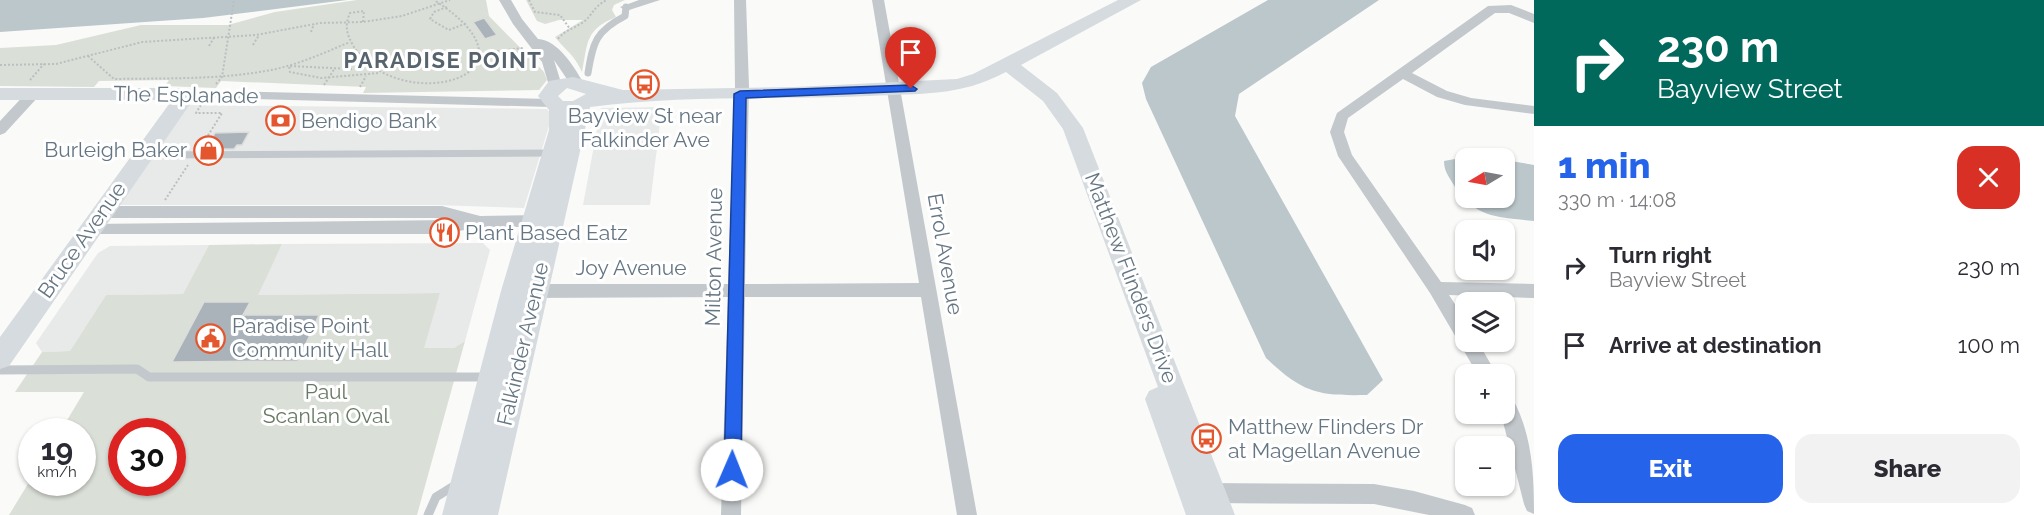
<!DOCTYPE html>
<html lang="en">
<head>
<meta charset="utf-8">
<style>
  :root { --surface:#fff; --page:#f2f2f3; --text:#2b2b33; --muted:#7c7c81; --accent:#2563eb }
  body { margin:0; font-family:Raleway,sans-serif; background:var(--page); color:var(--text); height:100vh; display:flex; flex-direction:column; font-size:22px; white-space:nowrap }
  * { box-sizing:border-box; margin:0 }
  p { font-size:20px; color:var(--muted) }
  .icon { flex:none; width:33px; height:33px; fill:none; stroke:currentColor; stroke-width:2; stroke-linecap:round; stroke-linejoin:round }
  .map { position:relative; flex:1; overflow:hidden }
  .drawer { display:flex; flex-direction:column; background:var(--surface); width:510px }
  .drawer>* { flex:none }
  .hud { background:#00695c; color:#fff; overflow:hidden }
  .needle { width:39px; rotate:260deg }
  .tools { position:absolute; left:1455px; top:148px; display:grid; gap:12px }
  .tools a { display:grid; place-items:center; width:60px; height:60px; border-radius:12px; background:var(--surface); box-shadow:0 2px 4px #0004; font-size:30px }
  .speed { position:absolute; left:18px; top:418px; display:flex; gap:12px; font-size:30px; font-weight:700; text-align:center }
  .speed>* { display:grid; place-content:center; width:78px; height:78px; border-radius:50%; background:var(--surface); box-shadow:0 2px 4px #0004; line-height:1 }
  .speed small { font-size:15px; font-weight:400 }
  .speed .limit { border:9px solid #d22; background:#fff; color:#111 }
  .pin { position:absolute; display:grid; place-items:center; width:51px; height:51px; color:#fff; margin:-62px -26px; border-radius:50% 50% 50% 0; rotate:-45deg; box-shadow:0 0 6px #0007 }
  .pin .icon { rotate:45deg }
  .me { position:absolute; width:66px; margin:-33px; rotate:1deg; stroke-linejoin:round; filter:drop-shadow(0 0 4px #0008) }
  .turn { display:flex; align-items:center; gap:21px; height:126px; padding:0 24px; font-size:27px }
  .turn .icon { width:78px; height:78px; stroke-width:2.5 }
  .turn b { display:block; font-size:42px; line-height:51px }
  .round { display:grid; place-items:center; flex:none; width:63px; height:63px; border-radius:18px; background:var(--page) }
  .overview { display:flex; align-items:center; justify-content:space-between; height:102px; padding:0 24px }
  h1 { font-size:36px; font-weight:800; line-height:45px; color:var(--accent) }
  .action { display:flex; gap:12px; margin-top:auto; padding:12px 24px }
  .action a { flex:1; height:69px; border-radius:18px; background:var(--accent); color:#fff; font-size:24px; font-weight:800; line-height:69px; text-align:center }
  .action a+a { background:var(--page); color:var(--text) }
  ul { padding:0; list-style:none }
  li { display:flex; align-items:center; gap:18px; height:78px; padding:0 24px }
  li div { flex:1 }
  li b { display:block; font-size:22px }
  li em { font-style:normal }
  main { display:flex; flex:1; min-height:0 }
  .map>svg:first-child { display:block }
  .built { fill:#e8e9e9 }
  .green { fill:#dadfd7; fill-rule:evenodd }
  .water { fill:#bbc7cb }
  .building { fill:#aab3b9; stroke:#dcdcda; stroke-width:1.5 }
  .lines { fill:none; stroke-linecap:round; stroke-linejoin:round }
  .path { stroke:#bbbfc2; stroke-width:2; stroke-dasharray:2 2; stroke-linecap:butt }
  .lane-far1 { stroke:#c3c8cc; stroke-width:7 }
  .lane { stroke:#c3c8cc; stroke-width:9 }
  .street { fill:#c3c8cc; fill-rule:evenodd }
  .secondary { fill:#d6dbdf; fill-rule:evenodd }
  .route { fill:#2563eb; stroke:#184099; stroke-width:1.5 }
  .labels { text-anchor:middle; stroke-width:6; stroke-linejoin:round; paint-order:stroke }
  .street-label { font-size:21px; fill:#657683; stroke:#fff }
  .poi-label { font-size:21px; fill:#657683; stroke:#fff; text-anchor:start }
  .park-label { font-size:21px; fill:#687a64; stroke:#fff }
  .far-district-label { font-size:22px; font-weight:bold; letter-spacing:1.5px; fill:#57646e; stroke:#fff }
</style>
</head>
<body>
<main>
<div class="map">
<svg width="1534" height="515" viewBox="0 0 1534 515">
  <rect width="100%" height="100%" fill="#fafaf8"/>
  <!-- built -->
  <g class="built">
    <path d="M189 105 547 109 552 116 524 208 436 205H120Z"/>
    <path d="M662 107 650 205H583L601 108Z"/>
    <path d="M483 243 490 250 465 341 454 348 423 349 440 293 257 295 282 244Z"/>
    <path d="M209 245 183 294 106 295 70 351 42 352 36 343 98 253 110 246Z"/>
  </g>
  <!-- green -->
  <g class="green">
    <path d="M357 0H486L489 16 544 72 547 80 539 90 363 93 366 87 221 81 216 88 165 86 169 80 99 81 94 87 0 86V48L56 45 141 25H228L275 12Z"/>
    <path d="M526 0H625L614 5 612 10 616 17C585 30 588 42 582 72 574 54 566 51 555 37L583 20H559L545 24 537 21Z"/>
    <path d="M282 244 258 295 440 293 424 348H454L465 341 417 515H9L31 479 32 483H82V432H60L84 392H15L42 352 70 351 106 295 183 294 209 245ZM122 432H172V483H122Z"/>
  </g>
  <!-- water -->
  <g class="water">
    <path d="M0 0H347L203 18 0 32Z"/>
    <path d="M1268 0H1379L1239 94 1235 116 1383 380 1367 395C1318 396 1303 393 1266 358L1146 99 1142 83 1151 67Z"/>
    <path d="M1477 155 1500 159H1466V198H1504L1505 160 1534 165V221C1499 217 1477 219 1455 187 1450 178 1444 172 1444 161Z"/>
  </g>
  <!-- building -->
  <g class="building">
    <path d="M484 18 485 19 497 35 485 39 473 22Z"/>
    <path d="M249 132 242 145H237L234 149H205L215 133Z"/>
    <path d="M204 302H250L243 315H319L298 361 172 362Z"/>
  </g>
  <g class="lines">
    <!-- path -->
    <g class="path">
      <path d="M529 0 535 12 560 15 570 29"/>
      <path d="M447 7 434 12 430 19 449 30 467 23"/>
      <path d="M363 22 364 11 350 13C344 26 347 35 354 47 399 117 555 77 434 0"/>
      <path d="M311 32 314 24"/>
      <path d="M558 39C565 30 573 29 582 23 593 16 592 7 607 0"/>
      <path d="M253 45 259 35"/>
      <path d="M209 46 215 36"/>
      <path d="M481 53 523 48"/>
      <path d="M88 56 114 79C168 78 223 80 276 69 302 63 326 52 350 42"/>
      <path d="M0 65 56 64 142 42 256 35 320 23 363 22 402 16 450 0"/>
      <path d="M352 69 289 66 290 72 321 78 379 73"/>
      <path d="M30 80 44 64"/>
      <path d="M216 84 222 77 234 0"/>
      <path d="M324 85 335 68"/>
      <path d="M360 87 366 76"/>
      <path d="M201 105 196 113H222L202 145"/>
      <path d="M165 200 188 165"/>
    </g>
    <!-- lane-far1 -->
    <g class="lane-far1">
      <path d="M588 73C593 42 596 31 625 16L626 7"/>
      <path d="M145 155 552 153"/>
    </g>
    <!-- lane -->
    <g class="lane">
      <path d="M0 370 137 369 149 377H489"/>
      <path d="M428 515 436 497 457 484"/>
    </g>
    <!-- street -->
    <g class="street">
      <path d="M499 0H511L522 19 538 39C558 40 574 67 583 82L581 85H571L554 60 562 86 560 89H550L542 62 513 24Z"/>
      <path d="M639 0H660L626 11 620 7Z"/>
      <path d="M734 0H746L749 87 745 284 919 283 872 0H884L977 515H957L921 297H745L741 515H721L728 297 528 298 522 296 519 291 522 286 528 284H728L735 87Z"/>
      <path d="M1511 5 1534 14V23L1509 13H1495L1412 73 1447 91 1471 98 1534 106V114L1465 105 1437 97 1403 79 1348 118 1344 132 1352 155 1441 282 1534 284V298L1449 295 1466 321V342H1478L1497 375H1478L1430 293 1338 156 1330 132 1337 113 1488 6Z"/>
      <path d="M33 90 38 91V97L5 133 0 135V121L28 91Z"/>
      <path d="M187 90 551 99 558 103 551 107 182 97V91Z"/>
      <path d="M102 206H442L480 216 544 215 552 221 544 227H487L436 234H83L81 230 89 224 452 220 442 218H102L94 212Z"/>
      <path d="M1504 394 1511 396C1532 432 1534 473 1534 514L1527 511 1524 504 1501 414H1504Z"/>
      <path d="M1206 483 1374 484 1414 491 1465 505 1472 508 1475 515H1429L1374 504 1206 503 1199 500 1196 493 1199 486Z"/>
    </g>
    <!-- secondary -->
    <g class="secondary">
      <path d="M1118 0H1141L1021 65 1057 93 1083 128 1235 515H1186L1145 399 1149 391 1158 387 1063 129 1043 101 1006 72C959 97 921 93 869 96 776 100 682 95 590 107L498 515H442L501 291 549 130V110L538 96 549 81 573 77 623 90 795 87 957 79 973 74ZM567 88 586 94 573 101H563L558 96Z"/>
      <path d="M0 88H187L194 90 197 94 9 366 0 369V337L172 100H0Z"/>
    </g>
  </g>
  <!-- route -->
  <path class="route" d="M911 85 917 89 915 91 746 98 741 470 738 476 732 478 727 476 724 470 734 94 740 91Z"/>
  <!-- icons -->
  <defs>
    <symbol id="bus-ring" viewBox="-11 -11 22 22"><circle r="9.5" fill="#fff" stroke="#e4572e" stroke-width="1.5"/><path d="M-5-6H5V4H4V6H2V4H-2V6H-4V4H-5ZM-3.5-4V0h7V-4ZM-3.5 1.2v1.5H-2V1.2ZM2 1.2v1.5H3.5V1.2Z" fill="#e4572e"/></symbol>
    <symbol id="bank-ring" viewBox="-11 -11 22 22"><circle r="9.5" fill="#fff" stroke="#e4572e" stroke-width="1.5"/><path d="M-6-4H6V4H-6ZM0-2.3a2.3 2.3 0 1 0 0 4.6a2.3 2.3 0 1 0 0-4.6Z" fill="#e4572e"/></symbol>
    <symbol id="shop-ring" viewBox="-11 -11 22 22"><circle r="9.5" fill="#fff" stroke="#e4572e" stroke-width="1.5"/><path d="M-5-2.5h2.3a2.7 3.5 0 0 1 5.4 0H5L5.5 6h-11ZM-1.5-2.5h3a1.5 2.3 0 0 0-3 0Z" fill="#e4572e"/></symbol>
    <symbol id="restaurant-ring" viewBox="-11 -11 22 22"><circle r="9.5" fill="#fff" stroke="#e4572e" stroke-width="1.5"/><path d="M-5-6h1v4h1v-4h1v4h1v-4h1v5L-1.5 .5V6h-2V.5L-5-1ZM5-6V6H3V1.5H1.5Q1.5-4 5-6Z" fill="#e4572e"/></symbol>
    <symbol id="civic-ring" viewBox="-11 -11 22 22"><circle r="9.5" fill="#fff" stroke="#e4572e" stroke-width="1.5"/><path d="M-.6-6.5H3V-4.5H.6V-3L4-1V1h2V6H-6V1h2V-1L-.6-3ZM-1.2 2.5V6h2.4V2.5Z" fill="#e4572e"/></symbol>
  </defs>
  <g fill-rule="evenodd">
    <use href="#bus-ring" x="628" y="68" width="33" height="33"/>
    <use href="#bank-ring" x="264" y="104" width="33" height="33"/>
    <use href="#shop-ring" x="192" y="134" width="33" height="33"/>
    <use href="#restaurant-ring" x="428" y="216" width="33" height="33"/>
    <use href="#civic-ring" x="194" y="322" width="33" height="33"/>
    <use href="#bus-ring" x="1190" y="422" width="33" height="33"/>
  </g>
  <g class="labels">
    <!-- street labels -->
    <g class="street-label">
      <text transform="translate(186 95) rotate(1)" y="7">The Esplanade</text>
      <text transform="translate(82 240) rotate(-55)" y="7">Bruce Avenue</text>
      <text transform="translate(945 254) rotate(80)" y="7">Errol Avenue</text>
      <text transform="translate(714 257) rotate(-89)" y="7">Milton Avenue</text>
      <text x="631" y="275">Joy Avenue</text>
      <text transform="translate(1131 278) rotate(69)" y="7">Matthew Flinders Drive</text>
      <text transform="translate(523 344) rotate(-77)" y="7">Falkinder Avenue</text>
    </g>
    <!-- poi labels -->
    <g class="poi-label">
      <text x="645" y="123" text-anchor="middle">Bayview St near<tspan x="645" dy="24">Falkinder Ave</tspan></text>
      <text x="301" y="128">Bendigo Bank</text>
      <text x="187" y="157" text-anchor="end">Burleigh Baker</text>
      <text x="465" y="240">Plant Based Eatz</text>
      <text x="232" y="333">Paradise Point<tspan x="232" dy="24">Community Hall</tspan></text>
      <text x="1228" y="434">Matthew Flinders Dr<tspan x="1228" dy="24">at Magellan Avenue</tspan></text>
    </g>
    <!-- park labels -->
    <g class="park-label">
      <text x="326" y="399">Paul<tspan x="326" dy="24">Scanlan Oval</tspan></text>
    </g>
    <!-- far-district labels -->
    <g class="far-district-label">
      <text x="443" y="68">PARADISE POINT</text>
    </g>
  </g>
</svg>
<div class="tools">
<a><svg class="needle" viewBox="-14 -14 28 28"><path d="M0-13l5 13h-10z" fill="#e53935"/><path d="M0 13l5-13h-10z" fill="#7c7c81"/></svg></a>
<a><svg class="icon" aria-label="sound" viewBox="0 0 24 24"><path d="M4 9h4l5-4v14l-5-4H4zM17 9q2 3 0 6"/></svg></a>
<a><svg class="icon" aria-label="layers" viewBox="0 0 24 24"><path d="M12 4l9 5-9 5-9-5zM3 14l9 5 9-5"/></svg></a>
<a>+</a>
<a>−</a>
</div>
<div class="speed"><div>19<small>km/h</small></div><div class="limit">30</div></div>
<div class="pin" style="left:911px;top:89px;background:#d93025"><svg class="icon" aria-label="arrive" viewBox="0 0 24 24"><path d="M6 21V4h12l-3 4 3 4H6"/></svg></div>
<svg class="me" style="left:732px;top:470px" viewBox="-20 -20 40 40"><circle r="19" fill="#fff"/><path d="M0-13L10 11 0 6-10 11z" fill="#2563eb"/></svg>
</div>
<section class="drawer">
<div class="hud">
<div class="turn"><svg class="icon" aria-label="right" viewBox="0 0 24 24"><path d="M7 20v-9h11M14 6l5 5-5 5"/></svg><div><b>230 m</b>Bayview Street</div></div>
</div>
<div class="overview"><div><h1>1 min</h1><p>330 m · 14:08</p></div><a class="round" style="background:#d93025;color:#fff"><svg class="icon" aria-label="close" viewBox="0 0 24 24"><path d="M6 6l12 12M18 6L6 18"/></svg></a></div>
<ul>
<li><svg class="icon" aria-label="right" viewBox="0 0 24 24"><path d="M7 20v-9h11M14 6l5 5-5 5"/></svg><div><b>Turn right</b><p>Bayview Street</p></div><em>230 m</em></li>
<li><svg class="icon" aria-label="arrive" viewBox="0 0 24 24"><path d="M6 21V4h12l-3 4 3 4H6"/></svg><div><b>Arrive at destination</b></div><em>100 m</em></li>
</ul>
<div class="action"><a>Exit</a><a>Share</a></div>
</section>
</main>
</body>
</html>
